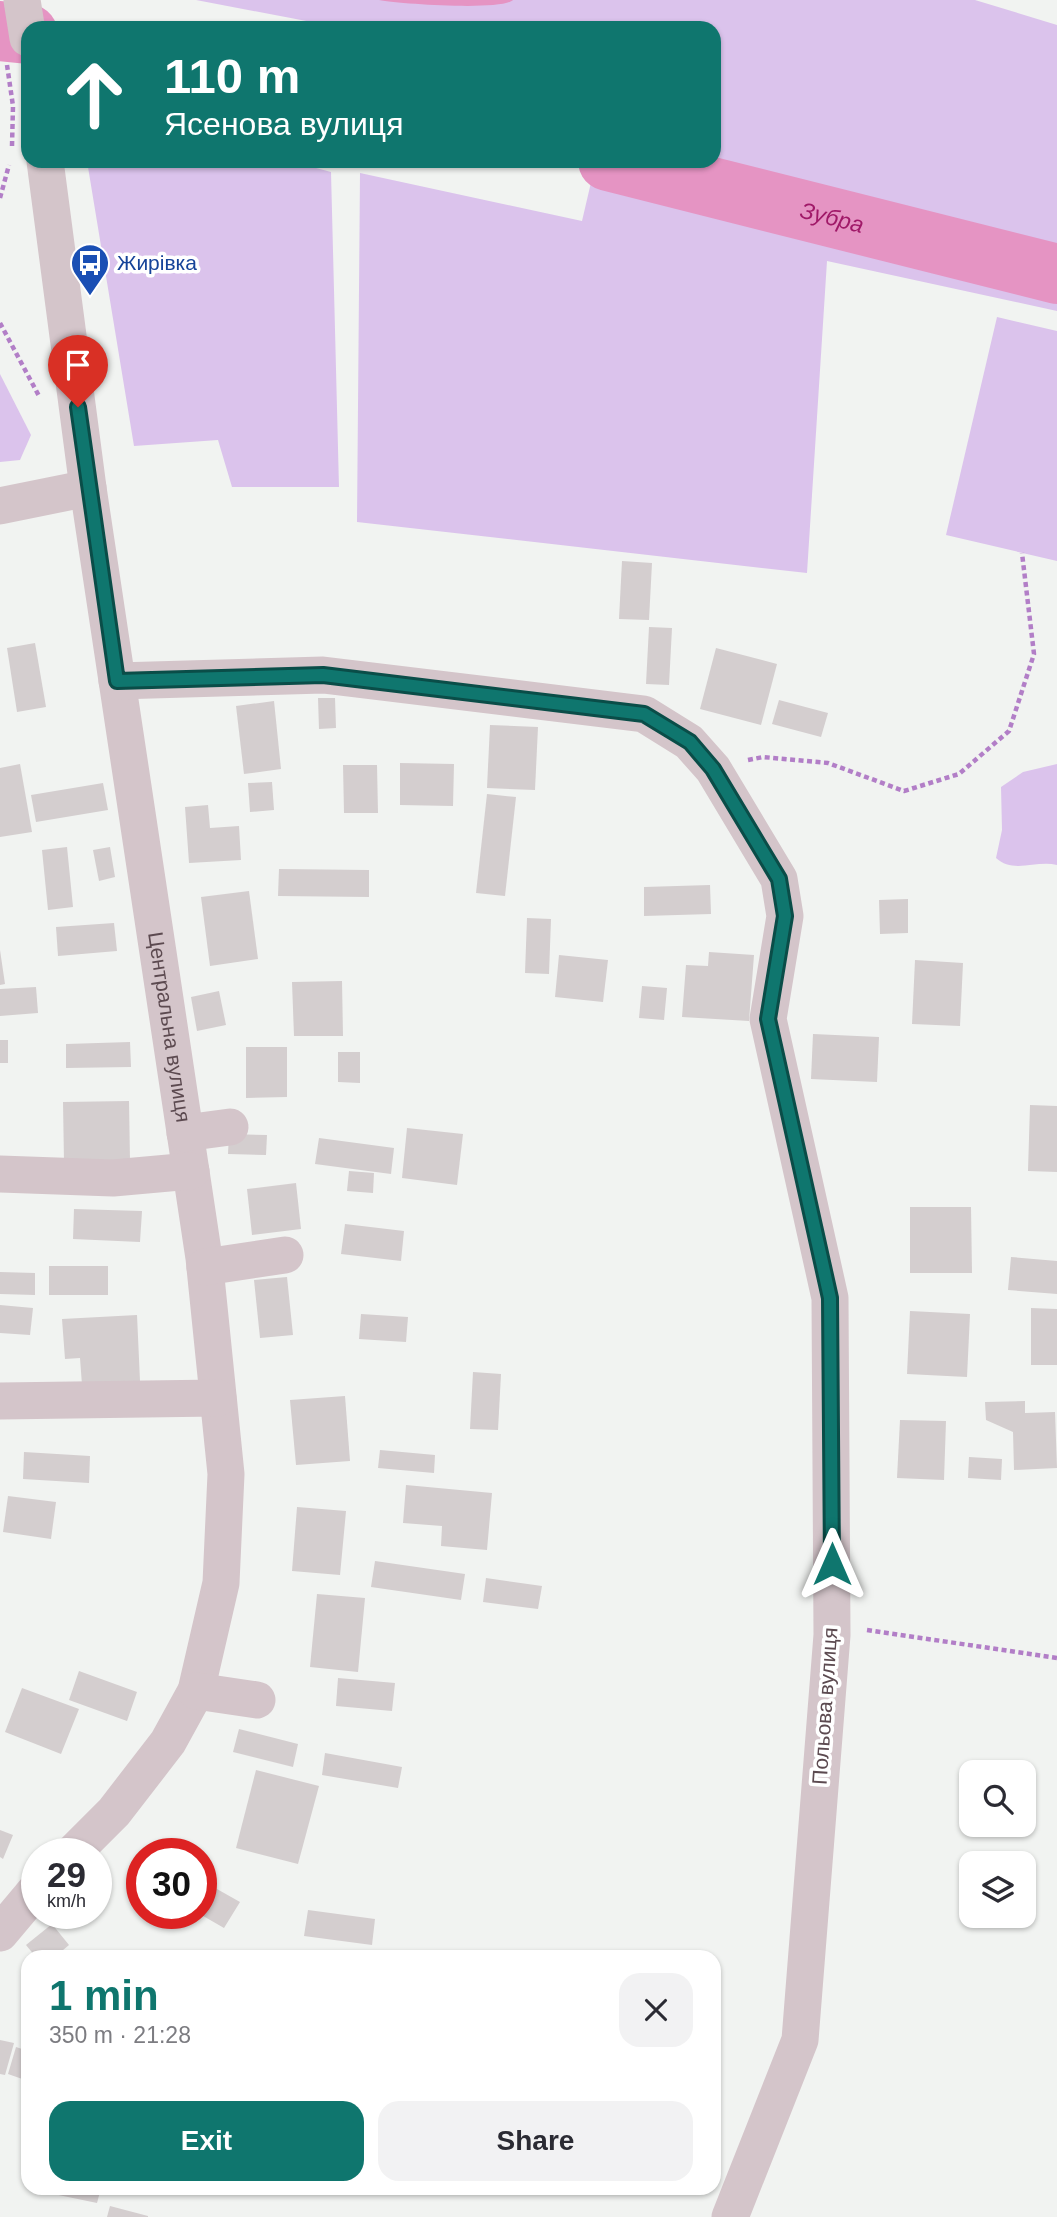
<!DOCTYPE html>
<html lang="en">
<head>
<meta charset="utf-8">
<style>
  :root { --surface:#fff; --page:#f2f2f3; --text:#2b2b33; --muted:#7c7c81; --accent:#0f766e }
  body { margin:0; font-family:Arial,sans-serif; background:var(--page); color:var(--text); height:100vh; display:flex; flex-direction:column; font-size:26px; white-space:nowrap }
  * { box-sizing:border-box; margin:0 }
  p { font-size:23px; color:var(--muted) }
  .icon { flex:none; width:38px; height:38px; fill:none; stroke:currentColor; stroke-width:2; stroke-linecap:round; stroke-linejoin:round }
  .map { position:relative; flex:1; overflow:hidden }
  .details { position:absolute; left:21px; top:1950px; width:700px; height:245px; display:flex; flex-direction:column; background:var(--surface); border-radius:21px; box-shadow:0 2px 5px #0004 }
  .details>* { flex:none }
  .guide { position:absolute; left:21px; top:21px; width:700px; height:147px; border-radius:21px; box-shadow:0 2px 5px #0004; background:#0f766e; color:#fff; overflow:hidden }
  .fabs { position:absolute; left:959px; top:1760px; display:grid; gap:14px }
  .fabs a { display:grid; place-items:center; width:77px; height:77px; border-radius:14px; background:var(--surface); box-shadow:0 2px 5px #0004; font-size:35px }
  .speed { position:absolute; left:21px; top:1838px; display:flex; gap:14px; font-size:35px; font-weight:700; text-align:center }
  .speed>* { display:grid; place-content:center; width:91px; height:91px; border-radius:50%; background:var(--surface); box-shadow:0 2px 5px #0004; line-height:1 }
  .speed small { font-size:18px; font-weight:400 }
  .speed .limit { border:10px solid #d22; background:#fff; color:#111 }
  .pin { position:absolute; display:grid; place-items:center; width:60px; height:60px; color:#fff; margin:-72px -30px; border-radius:50% 50% 50% 0; rotate:-45deg; box-shadow:0 0 7px #0007 }
  .pin .icon { rotate:45deg }
  .me { position:absolute; width:77px; margin:-38px; rotate:0deg; stroke-linejoin:round; filter:drop-shadow(0 0 5px #0008) }
  .turn { display:flex; align-items:center; gap:24px; height:147px; padding:0 28px; font-size:32px }
  .turn .icon { width:91px; height:91px; stroke-width:2.5 }
  .turn b { display:block; font-size:49px; line-height:60px }
  .round { display:grid; place-items:center; flex:none; width:74px; height:74px; border-radius:21px; background:var(--page) }
  .headline { display:flex; align-items:center; justify-content:space-between; height:119px; padding:0 28px }
  h1 { font-size:42px; font-weight:700; line-height:52px; color:var(--accent) }
  .cta { display:flex; gap:14px; margin-top:auto; padding:14px 28px }
  .cta a { flex:1; height:80px; border-radius:21px; background:var(--accent); color:#fff; font-size:28px; font-weight:700; line-height:80px; text-align:center }
  .cta a+a { background:var(--page); color:var(--text) }
  .map>svg:first-child { display:block }
  .green { fill:#dbc3ec }
  .water { fill:#e594c3 }
  .lines { fill:none; stroke-linecap:round; stroke-linejoin:round }
  .river { stroke:#e594c3; stroke-width:60 }
  .building { fill:#d4cecf }
  .path { stroke:#b27ec7; stroke-width:4.5; stroke-dasharray:5 3.5; stroke-linecap:butt }
  .minor { stroke:#d4c5ca; stroke-width:37 }
  .route-casing { stroke:#0a4d48; stroke-width:18 }
  .route { stroke:#0f766e; stroke-width:12 }
  .labels { text-anchor:middle; stroke-width:7; stroke-linejoin:round; paint-order:stroke }
  .transit-label { font-size:21px; fill:#164399; stroke:#fff; text-anchor:start }
  .street-label { font-size:21px; fill:#5c4a50; stroke:#fff }
  .water-label { font-size:23px; font-style:italic; fill:#a01968; stroke:#fff }
</style>
</head>
<body>
<div class="map">
<svg width="1057" height="2217" viewBox="0 0 1057 2217">
  <rect width="100%" height="100%" fill="#f1f3f1"/>
  <!-- green -->
  <g class="green">
    <path d="M196 0H975L1057 25V311L827 261 807 573 357 522 360 173 582 221 596 161H714V28H343Z"/>
    <path d="M87 161H290L331 172 339 487H232L218 440 134 446Z"/>
    <path d="M997 317 1057 331V561L946 535Z"/>
    <path d="M0 374 31 435 20 460 0 462Z"/>
    <path d="M1057 764V865C1036 860 1013 874 996 858L1002 830 1001 787 1023 772Z"/>
  </g>
  <!-- water -->
  <path class="water" d="M379 0H513C502 11 400 4 379 0Z"/>
  <g class="lines">
    <!-- river -->
    <g class="river">
      <path d="M0 31 28 34"/>
      <path id="s1" d="M608 161 1057 274"/>
    </g>
  </g>
  <!-- building -->
  <g class="building">
    <path d="M622 561 652 563 649 620 619 619Z"/>
    <path d="M649 627 672 628 669 685 646 684Z"/>
    <path d="M35 643 46 707 17 712 7 648Z"/>
    <path d="M716 648 777 664 761 725 700 709Z"/>
    <path d="M318 698H335L336 728 319 729Z"/>
    <path d="M779 700 828 713 821 737 772 724Z"/>
    <path d="M274 701 281 769 244 774 236 706Z"/>
    <path d="M490 725 538 727 535 790 487 788Z"/>
    <path d="M400 763 454 764 453 806 400 805Z"/>
    <path d="M20 764 32 832 0 837V768Z"/>
    <path d="M343 765H377L378 813H344Z"/>
    <path d="M272 782 274 810 250 812 248 783Z"/>
    <path d="M103 783 108 810 36 822 31 795Z"/>
    <path d="M487 794 516 797 505 896 476 893Z"/>
    <path d="M208 805 210 828 239 826 241 860 189 863 185 807Z"/>
    <path d="M67 847 73 907 48 910 42 850Z"/>
    <path d="M110 847 115 877 99 881 93 850Z"/>
    <path d="M279 869 369 870V897L278 896Z"/>
    <path d="M710 885 711 914 644 916V887Z"/>
    <path d="M249 891 258 959 210 966 201 897Z"/>
    <path d="M908 899V933L880 934 879 900Z"/>
    <path d="M527 918 551 919 549 974 525 973Z"/>
    <path d="M114 923 117 951 58 956 56 927Z"/>
    <path d="M0 950 5 984 0 985Z"/>
    <path d="M709 952 754 955 749 1021 682 1017 686 965 708 966Z"/>
    <path d="M559 955 608 960 603 1002 555 997Z"/>
    <path d="M915 960 963 963 960 1026 912 1024Z"/>
    <path d="M342 981 343 1036H294L292 982Z"/>
    <path d="M642 986 667 988 664 1020 639 1018Z"/>
    <path d="M36 987 38 1013 0 1016V989Z"/>
    <path d="M219 991 226 1025 197 1031 191 997Z"/>
    <path d="M813 1034 879 1037 877 1082 811 1079Z"/>
    <rect x="0" y="1040" width="8" height="23"/>
    <path d="M130 1042 131 1067 66 1068V1044Z"/>
    <path d="M246 1047H287V1097L246 1098Z"/>
    <path d="M338 1052H360V1083L338 1082Z"/>
    <path d="M129 1101 130 1161 64 1162 63 1102Z"/>
    <path d="M1030 1105 1057 1106V1172L1028 1171Z"/>
    <path d="M407 1128 463 1134 457 1185 402 1178Z"/>
    <path d="M229 1134 267 1135 266 1155 228 1154Z"/>
    <path d="M319 1138 394 1148 391 1174 315 1164Z"/>
    <path d="M349 1171 374 1173 373 1193 347 1191Z"/>
    <path d="M296 1183 301 1229 252 1235 247 1189Z"/>
    <path d="M910 1207H971L972 1273H910Z"/>
    <path d="M74 1209 142 1211 140 1242 73 1239Z"/>
    <path d="M345 1224 404 1231 401 1261 341 1254Z"/>
    <path d="M1011 1257 1057 1261V1294L1008 1290Z"/>
    <rect x="49" y="1266" width="59" height="29"/>
    <path d="M0 1272 35 1273V1295L0 1294Z"/>
    <path d="M287 1277 293 1335 260 1338 254 1280Z"/>
    <path d="M0 1305 33 1308 30 1335 0 1333Z"/>
    <path d="M1031 1308 1057 1309V1365H1031Z"/>
    <path d="M910 1311 970 1314 967 1377 907 1374Z"/>
    <path d="M361 1314 408 1317 406 1342 359 1339Z"/>
    <path d="M137 1315 140 1381 82 1385 80 1358 65 1359 62 1319Z"/>
    <path d="M473 1372 501 1374 498 1430 470 1429Z"/>
    <path d="M345 1396 350 1461 296 1465 290 1400Z"/>
    <path d="M1025 1401V1413L1055 1412 1057 1468 1014 1470 1013 1432 986 1420 985 1402Z"/>
    <path d="M900 1420 946 1421 944 1480 897 1478Z"/>
    <path d="M380 1450 435 1455 434 1473 378 1468Z"/>
    <path d="M24 1452 90 1456 89 1483 23 1479Z"/>
    <path d="M969 1457 1002 1459 1001 1480 968 1478Z"/>
    <path d="M406 1485 492 1493 487 1550 441 1546 442 1526 403 1523Z"/>
    <path d="M8 1496 56 1502 51 1539 3 1532Z"/>
    <path d="M297 1507 346 1511 340 1575 292 1571Z"/>
    <path d="M375 1561 465 1574 461 1600 371 1587Z"/>
    <path d="M486 1578 542 1586 538 1609 483 1602Z"/>
    <path d="M317 1594 365 1598 358 1672 310 1667Z"/>
    <path d="M79 1671 137 1692 127 1721 69 1700Z"/>
    <path d="M338 1678 395 1683 392 1711 336 1706Z"/>
    <path d="M22 1688 79 1709 61 1754 5 1732Z"/>
    <path d="M239 1729 298 1744 293 1767 233 1752Z"/>
    <path d="M325 1753 402 1767 398 1788 322 1775Z"/>
    <path d="M256 1770 319 1786 298 1864 236 1848Z"/>
    <path d="M0 1830 13 1835 3 1859 0 1857Z"/>
    <path d="M201 1880 240 1902 224 1928 198 1913H201Z"/>
    <path d="M308 1910 375 1919 372 1945 304 1936Z"/>
    <path d="M52 1924 69 1945 56 1956H35L26 1945Z"/>
    <path d="M0 2040 14 2043 5 2075 0 2074Z"/>
    <path d="M16 2047 28 2051V2081L8 2074Z"/>
    <path d="M45 2188H101L97 2203 44 2192Z"/>
    <path d="M110 2206 148 2216V2217H107Z"/>
  </g>
  <g class="lines">
    <!-- path -->
    <g class="path">
      <path d="M7 65 13 106 12 146"/>
      <path d="M0 198 9 165"/>
      <path d="M0 323 39 396"/>
      <path d="M748 760 763 757 828 763 904 791 959 774 1009 731 1034 654 1022 553"/>
      <path d="M867 1630 1057 1658"/>
    </g>
    <!-- minor -->
    <g class="minor">
      <path d="M22 0 28 38"/>
      <path id="s2" d="M45 161 88 488 204 1258 226 1474 221 1583 196 1691 168 1742 114 1812 73 1853"/>
      <path d="M0 506 88 488"/>
      <path d="M117 681 323 675 644 714 689 742 713 769 779 879 785 916 768 1019 830 1298 832 1635 800 2040 730 2217"/>
      <path d="M185 1133 230 1127"/>
      <path d="M0 1174 113 1178 191 1171"/>
      <path d="M205 1267 285 1255"/>
      <path d="M0 1401 218 1398"/>
      <path d="M196 1691 257 1700"/>
      <path d="M0 1933 37 1889"/>
    </g>
  </g>
  <g class="lines">
    <defs>
      <path id="route" d="M78 407 117 681 323 675 644 714 690 742 713 769 779 879 785 916 768 1019 830 1298 832 1564"/>
    </defs>
    <!-- route casing -->
    <use href="#route" class="route-casing"/>
    <!-- route -->
    <use href="#route" class="route"/>
  </g>
  <!-- icons -->
  <defs>
    <symbol id="bus-pin" viewBox="-11 -11 22 30"><path d="M0 17L-7.5 6A9.5 9.5 0 1 1 7.5 6Z" fill="#1a4fb4" stroke="#fff"/><path d="M-5-6H5V4H4V6H2V4H-2V6H-4V4H-5ZM-3.5-4V0h7V-4ZM-3.5 1.2v1.5H-2V1.2ZM2 1.2v1.5H3.5V1.2Z" fill="#fff"/></symbol>
  </defs>
  <g fill-rule="evenodd">
    <use href="#bus-pin" x="68" y="241" width="44" height="60"/>
  </g>
  <g class="labels">
    <!-- transit labels -->
    <g class="transit-label">
      <text x="117" y="270">Жирівка</text>
    </g>
    <!-- street labels -->
    <g class="street-label">
      <text dy="7" stroke="none"><textPath href="#s2" startOffset="875">Центральна вулиця</textPath></text>
      <text transform="translate(825 1706) rotate(-86)" y="7">Польова вулиця</text>
    </g>
    <!-- water labels -->
    <g class="water-label">
      <text dy="8" stroke="none"><textPath href="#s1" startOffset="231">Зубра</textPath></text>
    </g>
  </g>
</svg>
<div class="fabs">
<a><svg class="icon" aria-label="search" viewBox="0 0 24 24"><circle cx="10" cy="10" r="6"/><path d="M15 15l6 6"/></svg></a>
<a><svg class="icon" aria-label="layers" viewBox="0 0 24 24"><path d="M12 4l9 5-9 5-9-5zM3 14l9 5 9-5"/></svg></a>
</div>
<div class="speed"><div>29<small>km/h</small></div><div class="limit">30</div></div>
<div class="pin" style="left:78px;top:407px;background:#d93025"><svg class="icon" aria-label="arrive" viewBox="0 0 24 24"><path d="M6 21V4h12l-3 4 3 4H6"/></svg></div>
<svg class="me" style="left:832px;top:1564px" viewBox="-20 -20 40 40"><path d="M0-17L14 15 0 8-14 15z" fill="#0f766e" stroke="#fff" stroke-width="4"/></svg>
<div class="guide">
<div class="turn"><svg class="icon" aria-label="ahead" viewBox="0 0 24 24"><path d="M12 20V5M6 11l6-6 6 6"/></svg><div><b>110 m</b>Ясенова вулиця</div></div>
</div>
<section class="details">
<div class="headline"><div><h1>1 min</h1><p>350 m · 21:28</p></div><a class="round"><svg class="icon" aria-label="close" viewBox="0 0 24 24"><path d="M6 6l12 12M18 6L6 18"/></svg></a></div>
<div class="cta"><a>Exit</a><a>Share</a></div>
</section>
</div>
</body>
</html>
